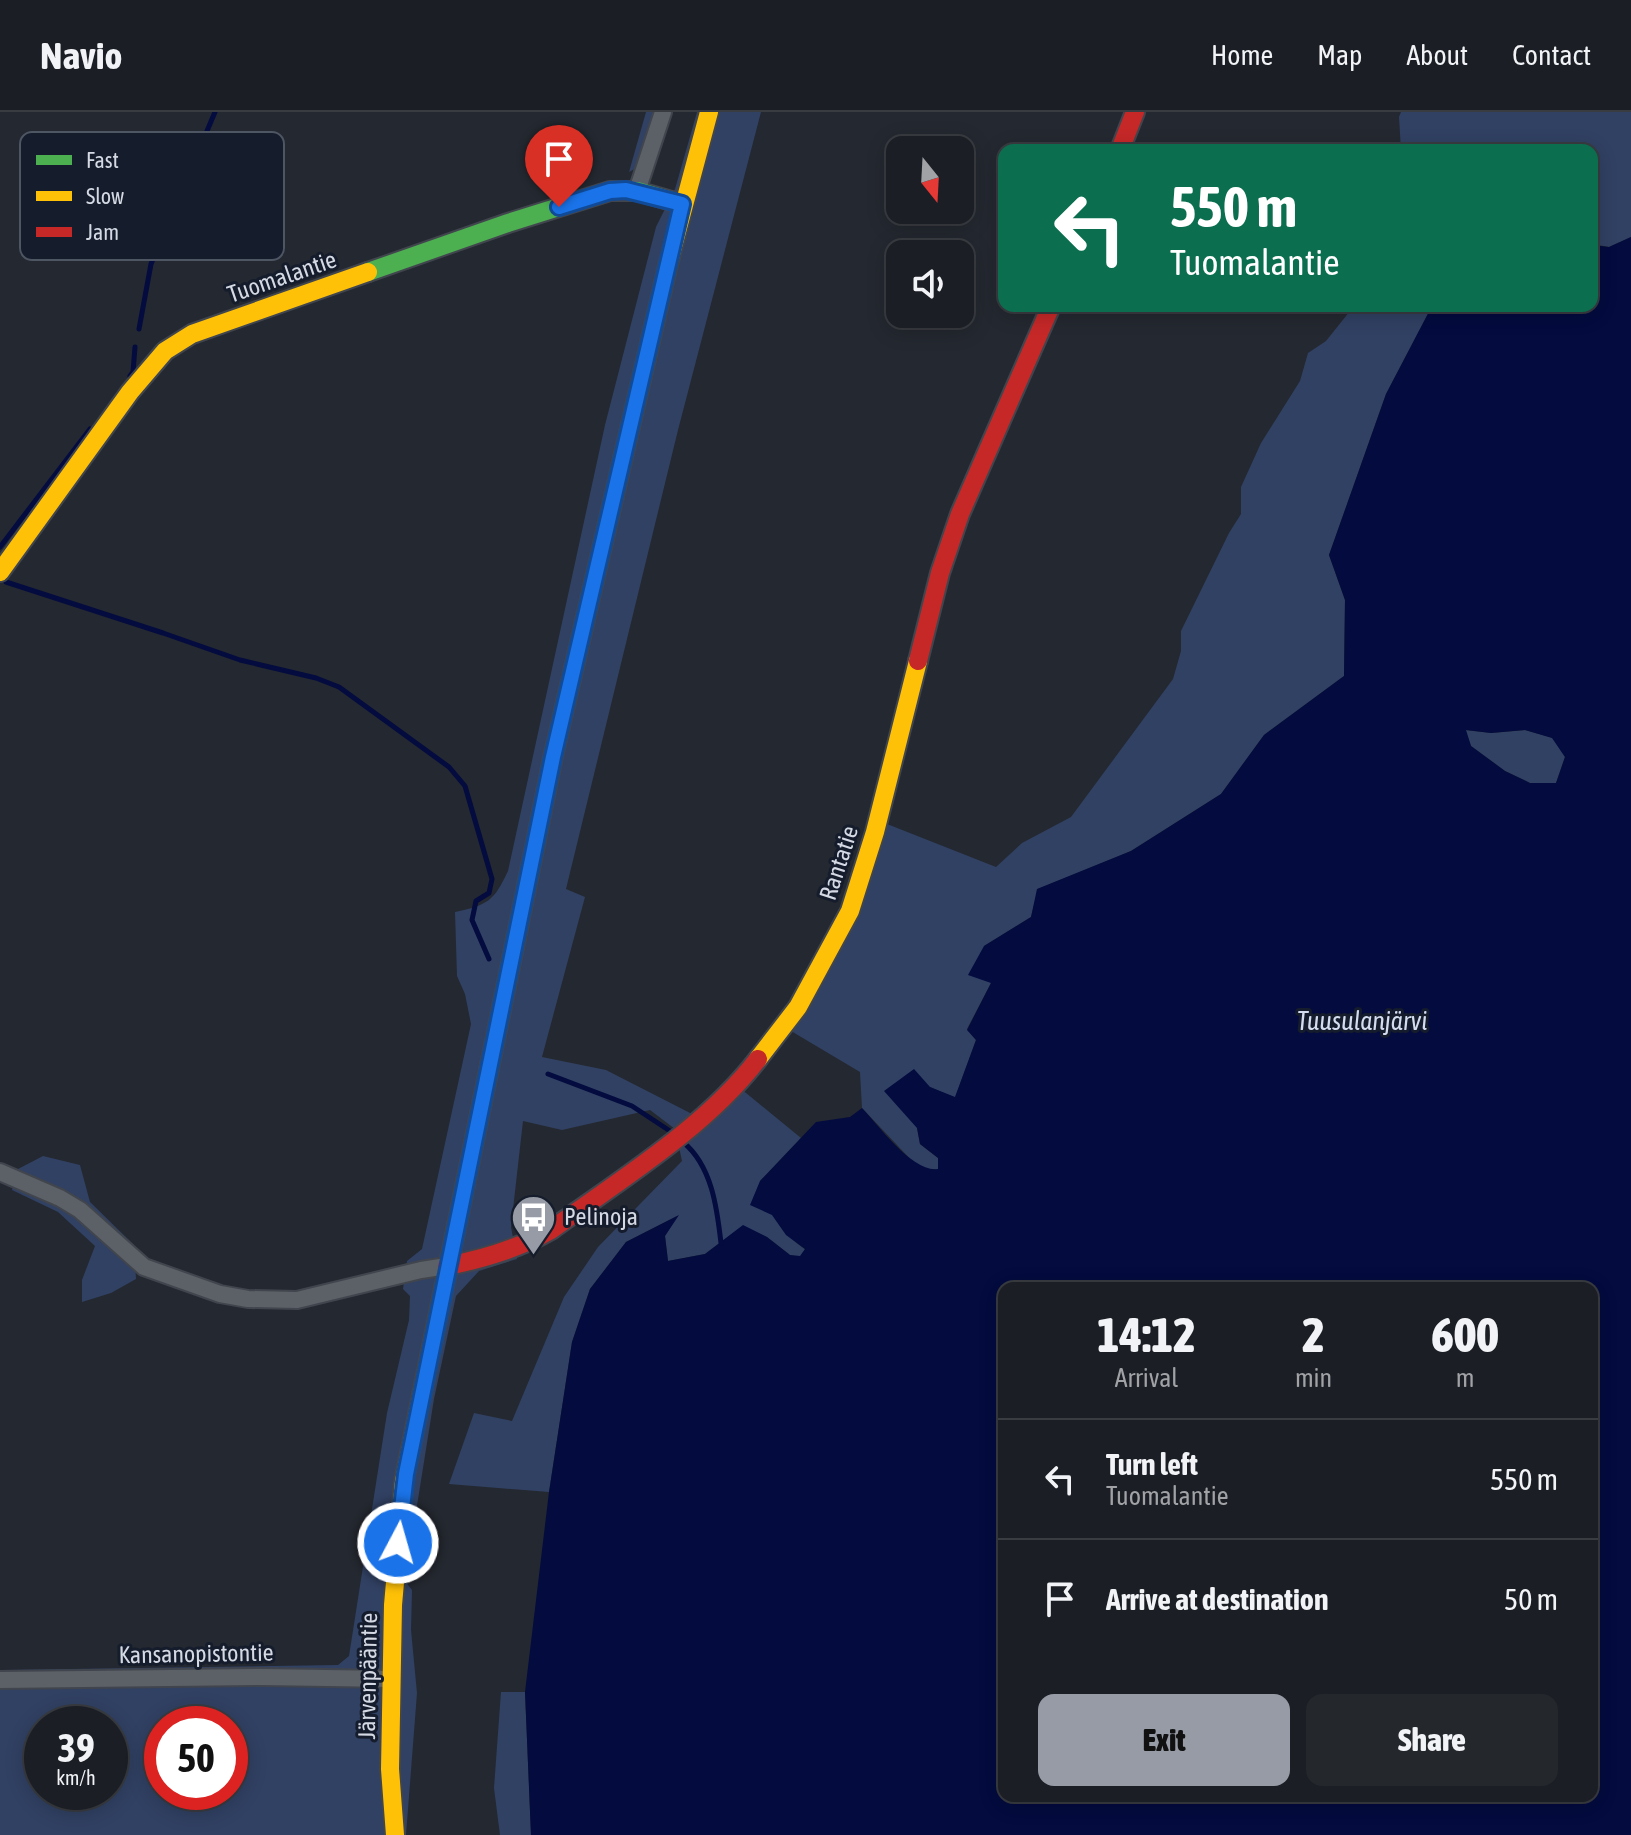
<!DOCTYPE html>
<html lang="en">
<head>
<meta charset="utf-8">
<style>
  :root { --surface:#1b1e24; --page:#24272c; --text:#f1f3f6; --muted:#a0a2a6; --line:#393c41; --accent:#969ba5 }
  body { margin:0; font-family:"Asap Condensed",sans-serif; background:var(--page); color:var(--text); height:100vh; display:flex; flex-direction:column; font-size:30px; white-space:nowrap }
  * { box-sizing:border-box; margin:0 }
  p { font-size:26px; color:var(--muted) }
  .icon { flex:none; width:44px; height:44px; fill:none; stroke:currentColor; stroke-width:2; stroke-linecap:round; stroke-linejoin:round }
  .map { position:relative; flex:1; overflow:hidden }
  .sheet { position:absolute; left:998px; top:1170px; width:600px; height:520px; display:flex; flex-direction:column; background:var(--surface); border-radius:16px; box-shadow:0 4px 20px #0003,0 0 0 2px var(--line) }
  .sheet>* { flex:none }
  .banner { position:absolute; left:998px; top:32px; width:600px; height:168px; border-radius:16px; box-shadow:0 4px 20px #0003,0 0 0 2px var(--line); background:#0b6e4f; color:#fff; overflow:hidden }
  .needle { width:52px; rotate:162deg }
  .tools { position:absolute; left:886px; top:24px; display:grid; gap:16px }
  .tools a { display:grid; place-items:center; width:88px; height:88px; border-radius:16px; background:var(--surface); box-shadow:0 4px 20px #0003,0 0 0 2px var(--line); font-size:40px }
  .speed { position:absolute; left:24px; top:1594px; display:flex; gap:16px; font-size:40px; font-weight:700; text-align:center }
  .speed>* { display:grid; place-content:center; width:104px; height:104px; border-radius:50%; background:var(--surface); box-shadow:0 4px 20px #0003,0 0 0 2px var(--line); line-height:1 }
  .speed small { font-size:20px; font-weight:400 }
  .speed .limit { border:12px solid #d22; background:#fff; color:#111 }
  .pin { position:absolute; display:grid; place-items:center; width:68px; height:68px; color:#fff; margin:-82px -34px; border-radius:50% 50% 50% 0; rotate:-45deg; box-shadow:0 0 8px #0007 }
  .pin .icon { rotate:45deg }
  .me { position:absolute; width:88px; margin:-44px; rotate:6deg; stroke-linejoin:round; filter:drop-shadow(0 0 6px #0008) }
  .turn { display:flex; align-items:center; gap:28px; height:168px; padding:0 40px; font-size:36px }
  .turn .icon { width:104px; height:104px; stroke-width:2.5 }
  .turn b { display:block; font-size:56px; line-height:68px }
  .eta { display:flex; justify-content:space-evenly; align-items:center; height:136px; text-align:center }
  .eta b { font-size:48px; font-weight:800; line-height:56px }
  .action { display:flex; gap:16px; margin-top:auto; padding:16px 40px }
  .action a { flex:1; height:92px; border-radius:16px; background:var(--accent); color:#111; font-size:32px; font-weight:800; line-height:92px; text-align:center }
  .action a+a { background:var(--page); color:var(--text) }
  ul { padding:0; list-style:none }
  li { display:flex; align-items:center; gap:24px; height:120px; padding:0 40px; border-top:2px solid var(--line) }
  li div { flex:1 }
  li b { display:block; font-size:30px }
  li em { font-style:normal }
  header { display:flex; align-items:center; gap:48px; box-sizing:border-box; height:112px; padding:0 40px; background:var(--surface); border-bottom:2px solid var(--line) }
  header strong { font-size:38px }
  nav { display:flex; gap:44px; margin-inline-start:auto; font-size:28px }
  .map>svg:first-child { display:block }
  .green { fill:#314163; fill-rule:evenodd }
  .water { fill:#030b3f; fill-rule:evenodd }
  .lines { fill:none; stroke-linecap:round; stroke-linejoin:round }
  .stream { stroke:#030b3f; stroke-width:5 }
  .street-casing { stroke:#41454d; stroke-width:20 }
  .fast-casing { stroke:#41454d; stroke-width:22 }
  .slow-casing { stroke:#41454d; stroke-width:22 }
  .jam-casing { stroke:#41454d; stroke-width:22 }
  .street { stroke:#5c6067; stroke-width:16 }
  .fast { stroke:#4caf50; stroke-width:18 }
  .slow { stroke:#ffc107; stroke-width:18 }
  .jam { stroke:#c62828; stroke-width:18 }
  .route-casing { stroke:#114b97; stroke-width:20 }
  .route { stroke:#1a73e8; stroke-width:14 }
  .labels { text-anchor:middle; stroke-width:6; stroke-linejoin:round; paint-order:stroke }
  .street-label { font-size:24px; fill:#d4d9e4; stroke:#151c2c }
  .poi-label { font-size:24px; fill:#d4d9e4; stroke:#151c2c; text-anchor:start }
  .water-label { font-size:26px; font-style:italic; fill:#d3ddef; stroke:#151c2c }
  .key { fill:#151c2c; stroke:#4e5563; stroke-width:2 }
  .key-label { font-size:22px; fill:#d4d9e4 }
</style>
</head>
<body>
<header>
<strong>Navio</strong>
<nav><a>Home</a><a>Map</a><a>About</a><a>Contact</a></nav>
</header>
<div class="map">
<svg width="1631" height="1723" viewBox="0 0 1631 1723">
  <rect width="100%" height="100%" fill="#242830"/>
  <!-- green -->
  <g class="green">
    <path d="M646 0H659L644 52 629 60Z"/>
    <path d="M697 0H761L678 318 566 777 585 785 542 945 606 958 696 1004 729 967 801 1026 760 1069C772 1103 776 1116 806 1138L800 1145 790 1143 767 1125 743 1114 705 1142 668 1149 665 1124 677 1104 626 1130 590 1177 572 1230 549 1380 449 1372 474 1301 512 1309 564 1185 598 1135 682 1049 675 1017 650 998 562 1018 523 1009 511 1115 517 1147 479 1159 456 1184 434 1287 405 1469 412 1478 411 1518 417 1581 406 1723H0V1558L338 1553 349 1544 387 1301 409 1208 410 1184 403 1177 407 1149 422 1137 471 912 465 882 457 864 455 800C488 793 494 789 508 759L605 313 656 115 675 77ZM42 1612H110V1680H42ZM162 1612H230V1680H162Z"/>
    <path d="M1401 0H1631V125L1609 135 1592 132V38H1401L1399 5Z"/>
    <path d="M1354 194H1432L1386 282 1329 443 1345 488 1344 564 1264 623 1221 682 1131 739 1038 777 1031 805 984 834 991 871 967 917 976 928 955 986 930 975 917 1016 920 1032 938 1046V1057L930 1058 915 1052 862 996 860 960 791 919C828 852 870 788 887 712L996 755 1022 731 1071 705 1173 567 1181 539V519L1229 421 1241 402V375L1261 331 1300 269 1308 241 1326 229Z"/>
    <path d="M1465 618 1491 621 1525 618 1553 626 1565 645 1556 671H1530L1505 659 1471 634Z"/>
    <path d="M43 1044 80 1053 90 1090 134 1133 136 1167 111 1181 82 1190V1168L95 1134 58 1100 12 1078 18 1057Z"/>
    <path d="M501 1580H525L531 1723H500L494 1676Z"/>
  </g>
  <!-- water -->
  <path class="water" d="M1631 125V1723H531L525 1580 549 1380 572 1230 590 1177 626 1130 679 1103 665 1124 668 1149 705 1142 743 1113 767 1125 790 1143 800 1144 805 1137 786 1123 772 1103 750 1093 760 1069 816 1010 850 1005 862 996C879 1014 913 1061 938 1057V1046L920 1032 917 1016 884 979 914 957 930 975 955 985 976 928 967 918 991 871 968 863 984 834 1031 805 1037 777 1131 739 1221 682 1264 623 1344 564 1345 488 1329 443 1386 282 1432 194H1592V133L1609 135ZM1466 618 1491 621 1525 618 1552 626 1565 645 1556 671H1530L1505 659 1471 634ZM1004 1176H1592V1684H1004Z"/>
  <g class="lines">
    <!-- stream -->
    <g class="stream">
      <path d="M139 217 151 152 215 0"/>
      <path d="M130 264 133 260 135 235"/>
      <path d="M0 435 90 317"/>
      <path d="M6 470 163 521 240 548 316 566 339 575 449 655 465 674 492 767 489 781 476 789 472 808 489 847"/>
      <path d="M548 962 632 994 673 1021"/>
      <path d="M683 1030C712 1054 717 1096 721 1131"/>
    </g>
    <defs>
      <g id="street">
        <path d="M637 79 663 0"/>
        <path d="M0 1060 60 1086 80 1098 144 1155 220 1182 248 1187 297 1188 421 1158 447 1154"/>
        <path d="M0 1568 261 1565 392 1567"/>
      </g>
      <g id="fast">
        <path d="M368 160 508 111 610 79H637L682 92"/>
        <path d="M516 826 553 645 668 153"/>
      </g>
      <g id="slow">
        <path d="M668 153 709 0"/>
        <path d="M0 460 130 280 165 239 192 222 368 160"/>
        <path d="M758 947 798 895 850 799 875 720 918 549"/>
        <path d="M395 1723 390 1657 393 1493 404 1369 467 1064"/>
      </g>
      <g id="jam">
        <path d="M1120 38 1135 0"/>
        <path d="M918 549 940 461 960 402 1051 194"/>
        <path d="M467 1064 516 826"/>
        <path d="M447 1154C484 1147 518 1137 551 1118 620 1068 706 1015 758 947"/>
      </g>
    </defs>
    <!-- street casing -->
    <use href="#street" class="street-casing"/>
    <!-- fast casing -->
    <use href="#fast" class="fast-casing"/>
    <!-- slow casing -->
    <use href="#slow" class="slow-casing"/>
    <!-- jam casing -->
    <use href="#jam" class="jam-casing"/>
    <!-- street -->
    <use href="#street" class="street"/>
    <!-- fast -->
    <use href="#fast" class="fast"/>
    <!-- slow -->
    <use href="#slow" class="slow"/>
    <!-- jam -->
    <use href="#jam" class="jam"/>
  </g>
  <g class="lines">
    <defs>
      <path id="route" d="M398 1431 406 1362 553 645 682 92 626 78 610 79 559 95"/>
    </defs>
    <!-- route casing -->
    <use href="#route" class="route-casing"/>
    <!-- route -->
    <use href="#route" class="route"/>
  </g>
  <!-- icons -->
  <defs>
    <symbol id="bus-pin" viewBox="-11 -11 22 30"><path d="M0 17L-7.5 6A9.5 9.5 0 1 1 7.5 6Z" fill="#969ba5" stroke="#151c2c"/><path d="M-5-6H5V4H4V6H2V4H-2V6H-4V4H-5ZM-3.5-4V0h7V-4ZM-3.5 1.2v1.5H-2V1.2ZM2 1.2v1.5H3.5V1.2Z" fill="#fff"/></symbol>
  </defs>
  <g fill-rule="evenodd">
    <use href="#bus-pin" x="508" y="1080" width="51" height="69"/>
  </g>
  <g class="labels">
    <!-- street labels -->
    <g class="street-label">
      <text transform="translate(282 165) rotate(-19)" y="8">Tuomalantie</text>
      <text transform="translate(839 751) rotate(-72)" y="8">Rantatie</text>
      <text transform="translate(196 1542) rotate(-1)" y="8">Kansanopistontie</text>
      <text transform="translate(368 1564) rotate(-89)" y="8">Järvenpääntie</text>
    </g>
    <!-- poi labels -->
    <g class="poi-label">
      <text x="564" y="1113">Pelinoja</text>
    </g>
    <!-- water labels -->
    <g class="water-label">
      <text x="1362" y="918">Tuusulanjärvi</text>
    </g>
  </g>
  <!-- legend -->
  <rect x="20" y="20" width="264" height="128" rx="12" class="key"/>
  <rect x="36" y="43" width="36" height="10" fill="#4caf50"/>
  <rect x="36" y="79" width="36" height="10" fill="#ffc107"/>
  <rect x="36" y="115" width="36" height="10" fill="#c62828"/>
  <g class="key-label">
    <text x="86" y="56">Fast</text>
    <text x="86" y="92">Slow</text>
    <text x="86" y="128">Jam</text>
  </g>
</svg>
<div class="tools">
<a><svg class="needle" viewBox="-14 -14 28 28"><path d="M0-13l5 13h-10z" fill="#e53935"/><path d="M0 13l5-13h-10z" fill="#a0a2a6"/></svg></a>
<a><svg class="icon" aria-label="sound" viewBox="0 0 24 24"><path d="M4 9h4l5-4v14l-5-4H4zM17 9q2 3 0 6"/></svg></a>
</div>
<div class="speed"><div>39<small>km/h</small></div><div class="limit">50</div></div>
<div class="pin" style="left:559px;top:95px;background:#d93025"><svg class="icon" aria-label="arrive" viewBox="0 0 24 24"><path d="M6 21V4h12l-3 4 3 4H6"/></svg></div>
<svg class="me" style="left:398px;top:1431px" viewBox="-20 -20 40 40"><circle r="17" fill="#1a73e8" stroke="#fff" stroke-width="3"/><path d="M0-11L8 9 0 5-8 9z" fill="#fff"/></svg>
<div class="banner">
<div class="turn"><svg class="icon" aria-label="left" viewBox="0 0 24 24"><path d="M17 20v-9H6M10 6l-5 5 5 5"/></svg><div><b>550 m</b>Tuomalantie</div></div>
</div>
<section class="sheet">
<div class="eta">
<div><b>14:12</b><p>Arrival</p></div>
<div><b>2</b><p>min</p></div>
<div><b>600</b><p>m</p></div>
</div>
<ul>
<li><svg class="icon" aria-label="left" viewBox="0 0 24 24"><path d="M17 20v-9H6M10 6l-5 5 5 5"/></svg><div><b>Turn left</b><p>Tuomalantie</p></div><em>550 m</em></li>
<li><svg class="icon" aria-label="arrive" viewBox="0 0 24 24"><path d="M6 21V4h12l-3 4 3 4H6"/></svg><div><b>Arrive at destination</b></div><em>50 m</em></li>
</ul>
<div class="action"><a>Exit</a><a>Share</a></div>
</section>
</div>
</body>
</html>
